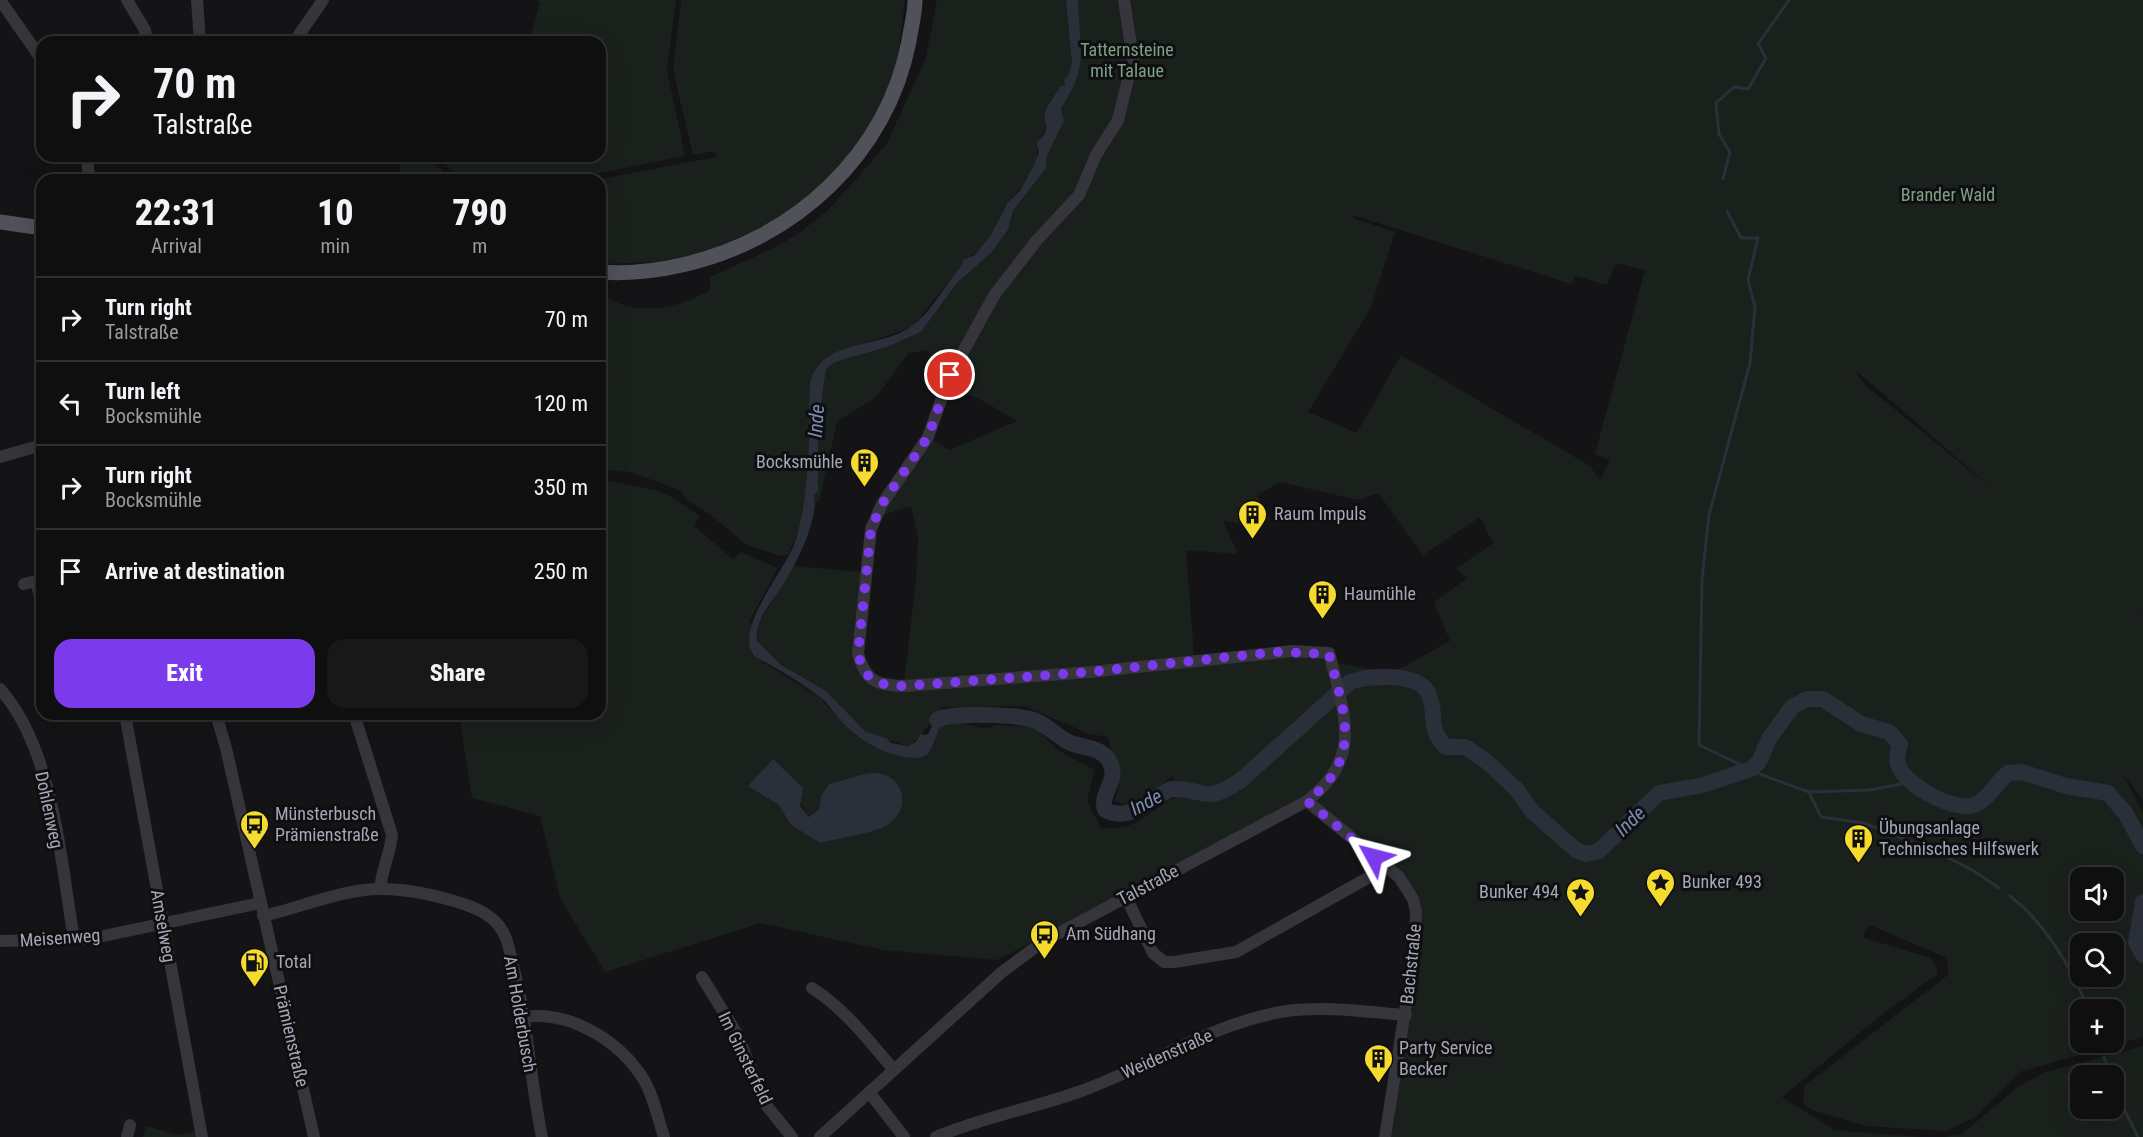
<!DOCTYPE html>
<html lang="en">
<head>
<meta charset="utf-8">
<style>
  :root { --surface:#0f0f10; --page:#181819; --text:#f1f3f6; --muted:#9b9c9f; --line:#2f2f30; --accent:#7c3aed }
  body { margin:0; font-family:"Roboto Condensed",sans-serif; background:var(--page); color:var(--text); height:100vh; display:flex; flex-direction:column; font-size:22px; white-space:nowrap }
  * { box-sizing:border-box; margin:0 }
  p { font-size:20px; color:var(--muted) }
  .icon { flex:none; width:33px; height:33px; fill:none; stroke:currentColor; stroke-width:2; stroke-linecap:round; stroke-linejoin:round }
  .map { position:relative; flex:1; overflow:hidden }
  .panel { position:absolute; left:36px; top:174px; width:570px; height:546px; display:flex; flex-direction:column; background:var(--surface); border-radius:18px; box-shadow:0 6px 24px #0002,0 0 0 2px var(--line) }
  .panel>* { flex:none }
  .top-card { position:absolute; left:36px; top:36px; width:570px; height:126px; border-radius:18px; box-shadow:0 6px 24px #0002,0 0 0 2px var(--line); background:#0f0f10; color:var(--text); overflow:hidden }
  .buttons { position:absolute; left:2070px; top:867px; display:grid; gap:12px }
  .buttons a { display:grid; place-items:center; width:54px; height:54px; border-radius:12px; background:var(--surface); box-shadow:0 6px 24px #0002,0 0 0 2px var(--line); font-size:30px }
  .pin { position:absolute; display:grid; place-items:center; width:51px; height:51px; color:#fff; margin:-26px; border:3px solid #fff; border-radius:50%; box-shadow:0 2px 6px #0007 }
  .me { position:absolute; width:66px; margin:-33px; rotate:308deg; stroke-linejoin:round; filter:drop-shadow(0 0 4px #0008) }
  .turn { display:flex; align-items:center; gap:21px; height:126px; padding:0 18px; font-size:27px }
  .turn .icon { width:78px; height:78px; stroke-width:2.5 }
  .turn b { display:block; font-size:42px; line-height:51px }
  .eta { display:flex; justify-content:space-evenly; align-items:center; height:102px; text-align:center }
  .eta b { font-size:36px; font-weight:800; line-height:42px }
  .action { display:flex; gap:12px; margin-top:auto; padding:12px 18px }
  .action a { flex:1; height:69px; border-radius:18px; background:var(--accent); color:#fff; font-size:24px; font-weight:800; line-height:69px; text-align:center }
  .action a+a { background:var(--page); color:var(--text) }
  ul { padding:0; list-style:none }
  li { display:flex; align-items:center; gap:18px; height:84px; padding:0 18px; border-top:2px solid var(--line) }
  li div { flex:1 }
  li b { display:block; font-size:22px }
  li em { font-style:normal }
  .map>svg:first-child { display:block }
  .green { fill:#1a201c; fill-rule:evenodd }
  .water { fill:#2a2f39 }
  .lines { fill:none; stroke-linecap:round; stroke-linejoin:round }
  .stream { stroke:#2a2f39; stroke-width:3 }
  .river { stroke:#2a2f39; stroke-width:16 }
  .minor { stroke:#35353b; stroke-width:12 }
  .major { stroke:#51515a; stroke-width:15 }
  .route { stroke:#7c3aed; stroke-width:10; stroke-dasharray:0 18 }
  .labels { text-anchor:middle; stroke-width:6; stroke-linejoin:round; paint-order:stroke }
  .park-label { font-size:18px; fill:#7ca286; stroke:#0f0f11 }
  .poi-label { font-size:18px; fill:#a5a7b6; stroke:#0f0f11; text-anchor:start }
  .street-label { font-size:18px; fill:#a5a7b6; stroke:#0f0f11 }
  .water-label { font-size:20px; font-style:italic; fill:#7b8db2; stroke:#0f0f11 }
</style>
</head>
<body>
<div class="map">
<svg width="2143" height="1137" viewBox="0 0 2143 1137">
  <rect width="100%" height="100%" fill="#141416"/>
  <!-- green -->
  <g class="green">
    <path d="M536 0H676L667 70 685 156 566 180H462L436 156H600V42H529L540 3Z"/>
    <path d="M681 0H905L897 63 885 95 870 125 849 156 830 177 779 219 704 254 656 262 600 264V180H596L716 157 715 151 693 155 673 70Z"/>
    <path d="M937 0H2143V612L2140 611 2143 613V801L2123 774 2143 813V1037L2019 1072 1976 1117 1946 1131 1865 1126 1812 1110 1803 1103 1804 1086 1948 975 1947 958 1870 925 1862 937 1930 958 1937 967V974L1875 1020 1782 1097 1834 1130 1921 1137H1389C1404 1059 1419 979 1417 899L1317 803 1346 759 1336 663 1392 673 1450 641 1434 602 1468 578 1456 569 1493 543 1480 517 1423 555 1378 493 1358 500 1280 482 1257 495 1270 519 1261 526 1223 521 1238 554 1186 550 1194 656 904 683 916 580 918 538 911 506 880 516 929 438 949 450 1017 421 980 399 948 388 951 376 927 350 909 353 876 397 837 422 819 502 815 501 814 495 818 491V428L826 369 835 362 887 347 921 332 957 283 991 253 1000 241 1008 230 1013 211 1044 170 1046 158 1061 128 1050 105C1041 117 1051 131 1036 142 1042 156 1029 181 1018 192 1015 195 1011 198 1008 202 998 219 995 234 980 250 975 256 969 255 964 259L959 269 912 327 826 356 808 426V475L802 522 788 555 781 556 747 545 704 510 687 500 680 490 630 472 600 469V390L609 384 600 368V289C624 320 681 309 710 290V277L778 246 802 231 830 208 866 168 887 143 926 58ZM1353 215 1571 284 1576 276 1607 285 1616 263 1645 270 1595 454 1610 460 1600 480 1590 466 1401 355 1357 433 1308 412 1371 307 1395 232 1353 218ZM1855 372 1859 373 1995 491 1865 385ZM1800 697V707L1777 733 1773 723ZM2080 878H2114V910H2080ZM2080 944H2114V976H2080ZM2080 1010H2114V1042H2080Z"/>
    <path d="M401 156H426L453 180H400Z"/>
    <path d="M600 479 659 491 671 496 699 516 694 526 733 559 741 552 778 568 749 622 751 623 749 639 752 655 819 697 845 725 863 740 892 754 917 758 934 745 940 725 951 719 985 729 996 725 1029 726 1038 730 1056 749 1095 770 1087 801 1101 828C1139 831 1145 813 1176 796L1173 776 1131 806 1115 801 1119 784 1108 737 1090 734 1024 706 943 707C930 719 923 738 908 746L866 732 826 691 780 664 757 641 758 624 794 566 861 572 856 656 883 687 1301 655H1325L1332 690 1294 721 1300 730 1338 702 1341 757 1315 791 998 960 883 950 761 923 605 972 560 898 540 816 472 798 459 714H600ZM773 759 809 817 819 809 821 796 864 774 885 827 790 824 779 805 749 786Z"/>
    <path d="M2143 1046V1137H1944L1962 1134 2018 1087 2043 1073ZM2080 1076H2114V1108H2080Z"/>
    <path d="M146 1126 178 1135 196 1131 197 1137H143Z"/>
  </g>
  <!-- water -->
  <g class="water">
    <path d="M1066 0H1078C1079 47 1090 66 1061 108L1064 121 1046 158V168L1013 211 1008 230 991 253 957 283 921 332 887 347 835 362 826 369 818 428V491L814 495C819 518 797 563 784 583 774 600 754 619 757 641L780 664 826 691 866 732 886 738 891 743 908 746 916 742 922 732 923 735 928 734 939 713 958 710 956 719C929 718 942 759 915 758 886 757 858 740 839 719 833 712 829 704 821 698 802 683 777 668 755 657 731 631 786 570 795 542 811 491 808 438 810 384 820 337 880 350 912 326 931 312 944 287 959 269L964 259 975 255 991 235 1008 202 1020 191 1033 167 1039 152 1036 142C1054 130 1042 122 1045 112 1048 104 1056 94 1060 87L1065 85 1064 80 1069 74 1072 62Z"/>
    <path d="M773 759 803 788 800 806 809 817 819 809 821 796 829 784C844 781 860 773 875 773 904 774 913 809 887 825 872 834 838 838 820 843L790 824 779 805 748 786Z"/>
  </g>
  <g class="lines">
    <!-- stream -->
    <g class="stream">
      <path d="M1723 179 1730 152 1719 134 1716 103 1734 87 1748 89 1766 58 1758 44 1789 0"/>
      <path d="M1727 211 1741 238H1758L1748 280 1755 307 1750 363 1709 515 1702 580 1699 745 1762 775 1809 792 1870 790 1912 782"/>
      <path d="M1809 792 1821 817 1864 823 1939 853 1974 871 1999 888"/>
      <path d="M2010 896C2043 921 2074 970 2088 1010"/>
      <path d="M2099 1042 2102 1051"/>
      <path d="M2104 1057 2110 1076"/>
      <path d="M2114 1088 2138 1137"/>
    </g>
    <!-- river -->
    <g class="river">
      <path d="M937 720C950 712 1020 714 1036 721 1049 726 1058 738 1071 743 1083 748 1100 747 1108 759 1122 780 1099 791 1105 810 1130 823 1149 799 1171 789 1208 788 1202 806 1241 780L1350 682C1368 675 1421 672 1429 695 1438 717 1426 727 1446 747H1465L1485 760 1516 789 1533 812 1576 850 1586 854 1599 851 1659 793 1703 785 1751 769 1759 762 1769 739 1792 707 1807 699H1823L1861 724 1889 732 1900 744C1898 753 1895 758 1899 767 1907 786 1954 812 1974 805 1989 799 1996 783 2008 773L2022 772 2066 786 2108 793 2126 814 2143 846"/>
      <path d="M2143 902 2136 942 2143 955"/>
    </g>
    <!-- minor -->
    <g class="minor">
      <path d="M0 0 42 60"/>
      <path d="M127 0 145 30 147 42"/>
      <path d="M197 0 200 42"/>
      <path d="M294 42 323 0"/>
      <path d="M86 156 90 180"/>
      <path d="M0 457 42 445"/>
      <path d="M24 584 36 581 42 604"/>
      <path d="M0 689C53 747 61 863 74 939"/>
      <path d="M125 714 202 1137"/>
      <path d="M216 714 226 748 314 1137"/>
      <path d="M354 714 392 835C390 854 382 869 380 889"/>
      <path d="M1307 801 1399 877 1413 899 1416 911 1415 948 1385 1137"/>
      <path d="M1126 897 1153 953 1164 962H1174L1236 952 1387 867"/>
      <path d="M263 916C299 908 345 888 382 889 407 889 430 894 454 901 473 907 493 913 503 932 509 942 510 954 513 966 528 1022 530 1080 542 1137"/>
      <path d="M0 941 89 939 260 903"/>
      <path d="M702 977 737 1034 766 1105 792 1137"/>
      <path d="M812 988C845 1009 869 1041 894 1070"/>
      <path d="M524 1017C570 1010 620 1041 644 1080 654 1097 658 1119 664 1137"/>
      <path d="M869 1092 904 1137"/>
      <path d="M127 1137 130 1125"/>
      <path d="M820 1137 1002 972 1044 941 1307 801C1364 758 1344 713 1329 653L1293 651 1090 672 904 686C877 685 866 682 858 654L871 529 882 504 928 437 950 375 995 294 1037 240 1079 195 1096 155 1118 120 1133 59 1124 0"/>
      <path d="M936 1137C983 1117 1035 1108 1084 1090 1152 1065 1214 1022 1287 1011 1326 1006 1367 1012 1406 1015"/>
    </g>
    <!-- major -->
    <g class="major">
      <path d="M0 222 42 228"/>
      <path d="M600 272C627 274 656 271 682 265 794 240 887 155 909 41 911 27 915 14 915 0"/>
    </g>
  </g>
  <g class="lines">
    <!-- route -->
    <path class="route" d="M950 375 928 437 882 504 871 529 858 654C866 682 876 685 904 686L1090 672 1276 652 1329 654C1344 713 1364 758 1307 801L1374 857"/>
  </g>
  <!-- icons -->
  <defs>
    <symbol id="building-pin" viewBox="-11 -11 22 30"><path d="M0 17L-7.5 6A9.5 9.5 0 1 1 7.5 6Z" fill="#f4db2d" stroke="#0f0f11"/><path d="M-4-6H4V6H1V3H-1V6H-4ZM-2.5-4.3h1.7v1.8h-1.7ZM.8-4.3h1.7v1.8H.8ZM-2.5-1h1.7V.8h-1.7ZM.8-1h1.7V.8H.8Z" fill="#111"/></symbol>
    <symbol id="bus-pin" viewBox="-11 -11 22 30"><path d="M0 17L-7.5 6A9.5 9.5 0 1 1 7.5 6Z" fill="#f4db2d" stroke="#0f0f11"/><path d="M-5-6H5V4H4V6H2V4H-2V6H-4V4H-5ZM-3.5-4V0h7V-4ZM-3.5 1.2v1.5H-2V1.2ZM2 1.2v1.5H3.5V1.2Z" fill="#111"/></symbol>
    <symbol id="sight-pin" viewBox="-11 -11 22 30"><path d="M0 17L-7.5 6A9.5 9.5 0 1 1 7.5 6Z" fill="#f4db2d" stroke="#0f0f11"/><path d="M0-6L1.8-2.2L6-1.7L2.9 1.2L3.7 5.4L0 3.3L-3.7 5.4L-2.9 1.2L-6-1.7L-1.8-2.2Z" fill="#111"/></symbol>
    <symbol id="fuel-pin" viewBox="-11 -11 22 30"><path d="M0 17L-7.5 6A9.5 9.5 0 1 1 7.5 6Z" fill="#f4db2d" stroke="#0f0f11"/><path d="M-5.5-6h7V0h2V4h1.3V-2.5L3-4.5l.8-.8L6-3V5H2.5V1h-1V6h-7ZM-4.2-4.7v3.2H.2V-4.7Z" fill="#111"/></symbol>
  </defs>
  <g fill-rule="evenodd">
    <use href="#building-pin" x="848" y="446" width="33" height="45"/>
    <use href="#building-pin" x="1236" y="498" width="33" height="45"/>
    <use href="#building-pin" x="1306" y="578" width="33" height="45"/>
    <use href="#bus-pin" x="238" y="808" width="33" height="45"/>
    <use href="#building-pin" x="1842" y="822" width="33" height="45"/>
    <use href="#sight-pin" x="1644" y="866" width="33" height="45"/>
    <use href="#sight-pin" x="1564" y="876" width="33" height="45"/>
    <use href="#bus-pin" x="1028" y="918" width="33" height="45"/>
    <use href="#fuel-pin" x="238" y="946" width="33" height="45"/>
    <use href="#building-pin" x="1362" y="1042" width="33" height="45"/>
  </g>
  <g class="labels">
    <!-- park labels -->
    <g class="park-label">
      <text x="1127" y="56">Tatternsteine<tspan x="1127" dy="21">mit Talaue</tspan></text>
      <text x="1948" y="201">Brander Wald</text>
    </g>
    <!-- poi labels -->
    <g class="poi-label">
      <text x="843" y="468" text-anchor="end">Bocksmühle</text>
      <text x="1274" y="520">Raum Impuls</text>
      <text x="1344" y="600">Haumühle</text>
      <text x="275" y="820">Münsterbusch<tspan x="275" dy="21">Prämienstraße</tspan></text>
      <text x="1879" y="834">Übungsanlage<tspan x="1879" dy="21">Technisches Hilfswerk</tspan></text>
      <text x="1682" y="888">Bunker 493</text>
      <text x="1559" y="898" text-anchor="end">Bunker 494</text>
      <text x="1066" y="940">Am Südhang</text>
      <text x="276" y="968">Total</text>
      <text x="1399" y="1054">Party Service<tspan x="1399" dy="21">Becker</tspan></text>
    </g>
    <!-- street labels -->
    <g class="street-label">
      <text transform="translate(49 810) rotate(78)" y="6">Dohlenweg</text>
      <text transform="translate(1148 885) rotate(-28)" y="6">Talstraße</text>
      <text transform="translate(163 926) rotate(80)" y="6">Amselweg</text>
      <text transform="translate(60 938) rotate(-4)" y="6">Meisenweg</text>
      <text transform="translate(1411 964) rotate(-84)" y="6">Bachstraße</text>
      <text transform="translate(520 1014) rotate(80)" y="6">Am Holderbusch</text>
      <text transform="translate(291 1036) rotate(77)" y="6">Prämienstraße</text>
      <text transform="translate(1167 1054) rotate(-24)" y="6">Weidenstraße</text>
      <text transform="translate(745 1058) rotate(64)" y="6">Im Ginsterfeld</text>
    </g>
    <!-- water labels -->
    <g class="water-label">
      <text transform="translate(816 421) rotate(-86)" y="7">Inde</text>
      <text transform="translate(1146 802) rotate(-28)" y="7">Inde</text>
      <text transform="translate(1630 821) rotate(-44)" y="7">Inde</text>
    </g>
  </g>
</svg>
<div class="buttons">
<a><svg class="icon" aria-label="sound" viewBox="0 0 24 24"><path d="M4 9h4l5-4v14l-5-4H4zM17 9q2 3 0 6"/></svg></a>
<a><svg class="icon" aria-label="search" viewBox="0 0 24 24"><circle cx="10" cy="10" r="6"/><path d="M15 15l6 6"/></svg></a>
<a>+</a>
<a>−</a>
</div>
<div class="pin" style="left:950px;top:375px;background:#d93025"><svg class="icon" aria-label="arrive" viewBox="0 0 24 24"><path d="M6 21V4h12l-3 4 3 4H6"/></svg></div>
<svg class="me" style="left:1374px;top:857px" viewBox="-20 -20 40 40"><path d="M0-17L14 15 0 8-14 15z" fill="#7c3aed" stroke="#fff" stroke-width="4"/></svg>
<div class="top-card">
<div class="turn"><svg class="icon" aria-label="right" viewBox="0 0 24 24"><path d="M7 20v-9h11M14 6l5 5-5 5"/></svg><div><b>70 m</b>Talstraße</div></div>
</div>
<section class="panel">
<div class="eta">
<div><b>22:31</b><p>Arrival</p></div>
<div><b>10</b><p>min</p></div>
<div><b>790</b><p>m</p></div>
</div>
<ul>
<li><svg class="icon" aria-label="right" viewBox="0 0 24 24"><path d="M7 20v-9h11M14 6l5 5-5 5"/></svg><div><b>Turn right</b><p>Talstraße</p></div><em>70 m</em></li>
<li><svg class="icon" aria-label="left" viewBox="0 0 24 24"><path d="M17 20v-9H6M10 6l-5 5 5 5"/></svg><div><b>Turn left</b><p>Bocksmühle</p></div><em>120 m</em></li>
<li><svg class="icon" aria-label="right" viewBox="0 0 24 24"><path d="M7 20v-9h11M14 6l5 5-5 5"/></svg><div><b>Turn right</b><p>Bocksmühle</p></div><em>350 m</em></li>
<li><svg class="icon" aria-label="arrive" viewBox="0 0 24 24"><path d="M6 21V4h12l-3 4 3 4H6"/></svg><div><b>Arrive at destination</b></div><em>250 m</em></li>
</ul>
<div class="action"><a>Exit</a><a>Share</a></div>
</section>
</div>
</body>
</html>
